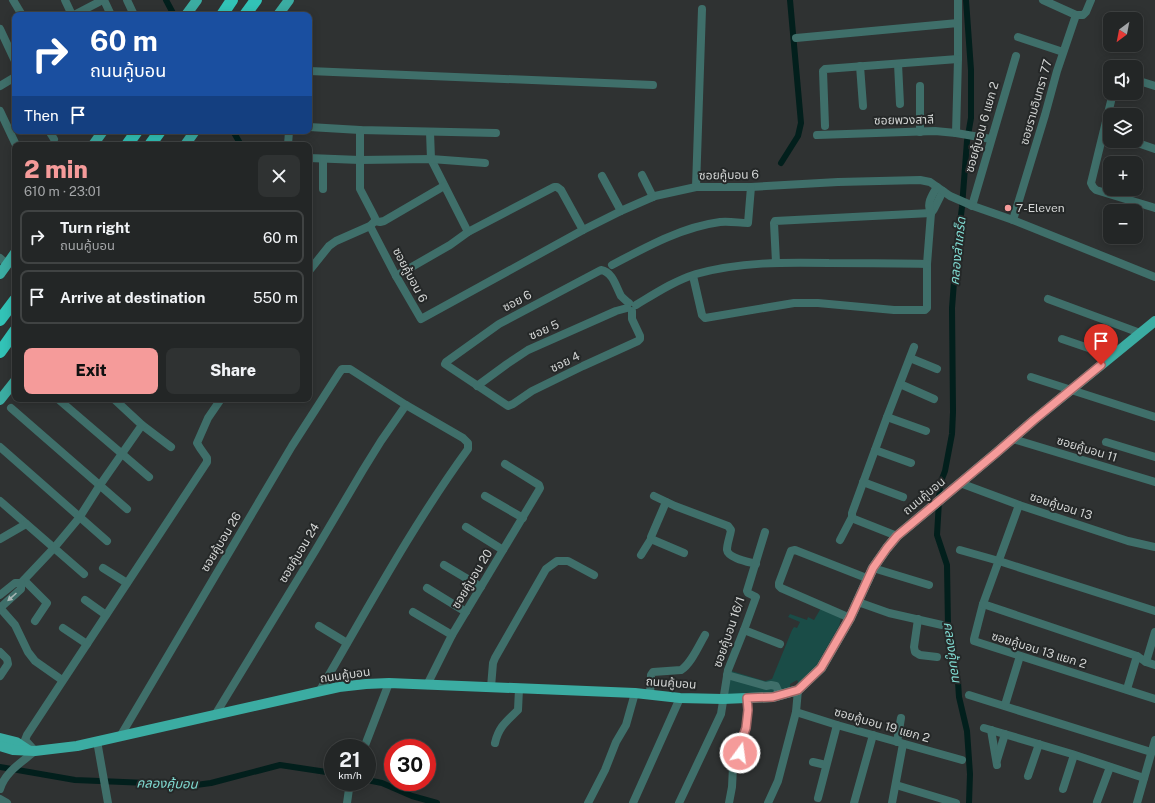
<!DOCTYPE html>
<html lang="en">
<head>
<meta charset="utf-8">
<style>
  :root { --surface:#232626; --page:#2f3232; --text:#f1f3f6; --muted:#a3a5a7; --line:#404343; --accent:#f59b9a }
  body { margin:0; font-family:"Public Sans","Noto Sans Thai",sans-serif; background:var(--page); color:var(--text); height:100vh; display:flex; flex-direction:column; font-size:15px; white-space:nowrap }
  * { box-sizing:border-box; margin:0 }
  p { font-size:13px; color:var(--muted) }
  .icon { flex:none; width:22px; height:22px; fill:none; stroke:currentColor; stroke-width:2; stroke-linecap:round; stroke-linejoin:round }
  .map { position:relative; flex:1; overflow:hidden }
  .details { position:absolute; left:12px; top:142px; width:300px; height:260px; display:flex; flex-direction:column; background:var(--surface); border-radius:8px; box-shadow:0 2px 10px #0003,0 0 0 1px var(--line) }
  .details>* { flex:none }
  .banner { position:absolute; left:12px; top:12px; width:300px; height:122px; border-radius:8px; box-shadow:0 2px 10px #0003,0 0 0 1px var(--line); background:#1a4fa0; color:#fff; overflow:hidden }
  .needle { width:26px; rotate:212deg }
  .tools { position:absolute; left:1103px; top:12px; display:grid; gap:8px }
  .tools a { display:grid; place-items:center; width:40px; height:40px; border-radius:8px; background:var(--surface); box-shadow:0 2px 10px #0003,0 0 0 1px var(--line); font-size:20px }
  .speed { position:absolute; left:324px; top:739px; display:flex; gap:8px; font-size:20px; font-weight:700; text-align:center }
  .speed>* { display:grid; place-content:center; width:52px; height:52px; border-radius:50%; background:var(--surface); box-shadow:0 2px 10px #0003,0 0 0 1px var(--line); line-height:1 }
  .speed small { font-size:10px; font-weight:400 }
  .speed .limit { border:6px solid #d22; background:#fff; color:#111 }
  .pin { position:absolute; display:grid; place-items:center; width:34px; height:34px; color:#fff; margin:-41px -17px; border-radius:50% 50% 50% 0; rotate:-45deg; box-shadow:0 0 4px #0007 }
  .pin .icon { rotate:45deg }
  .me { position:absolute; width:44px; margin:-22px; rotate:14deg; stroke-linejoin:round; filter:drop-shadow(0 0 3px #0008) }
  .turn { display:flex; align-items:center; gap:14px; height:84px; padding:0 12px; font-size:18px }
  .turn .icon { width:52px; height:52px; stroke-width:2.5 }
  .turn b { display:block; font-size:28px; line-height:34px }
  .then { display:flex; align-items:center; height:38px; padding:0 12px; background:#0003; gap:8px; font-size:15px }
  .round { display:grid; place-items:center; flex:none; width:42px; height:42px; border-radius:8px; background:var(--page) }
  .head { display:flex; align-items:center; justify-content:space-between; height:68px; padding:0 12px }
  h1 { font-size:24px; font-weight:800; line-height:30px; color:var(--accent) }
  .button { display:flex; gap:8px; margin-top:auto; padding:8px 12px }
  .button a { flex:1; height:46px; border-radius:8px; background:var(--accent); color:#111; font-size:16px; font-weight:800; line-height:46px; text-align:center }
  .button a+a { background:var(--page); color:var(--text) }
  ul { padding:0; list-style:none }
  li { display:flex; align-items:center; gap:12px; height:54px; margin:0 8px 6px; padding:0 4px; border:2px solid var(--line); border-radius:8px }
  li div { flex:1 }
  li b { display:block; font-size:15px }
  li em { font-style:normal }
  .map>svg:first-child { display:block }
  .green { fill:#1a4c47 }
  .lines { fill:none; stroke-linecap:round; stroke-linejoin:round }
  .canal { stroke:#021f1c; stroke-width:6 }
  .minor { stroke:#3f6f6a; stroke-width:8 }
  .major { stroke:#3baca2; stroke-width:10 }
  .highway { stroke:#32c3b7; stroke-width:12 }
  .oneway { fill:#a6b6b4 }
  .route-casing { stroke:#9f6564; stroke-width:10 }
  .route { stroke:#f59b9a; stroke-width:7 }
  .poi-dot { fill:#f59b9a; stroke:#252828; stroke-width:1.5 }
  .labels { text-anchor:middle; stroke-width:4; stroke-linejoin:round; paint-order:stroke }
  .street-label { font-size:12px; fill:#d2d4d3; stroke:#252828 }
  .poi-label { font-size:12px; fill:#d2d4d3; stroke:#252828; text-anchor:start }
  .water-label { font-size:13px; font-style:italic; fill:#81dcd3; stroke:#252828 }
</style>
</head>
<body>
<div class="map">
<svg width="1155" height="803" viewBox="0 0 1155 803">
  <rect width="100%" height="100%" fill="#2f3232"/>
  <!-- green -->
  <path class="green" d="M821 608 842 615 839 626 816 666 800 685 797 680 790 684 791 690 784 692 725 698 728 670 765 681 772 679 792 630 794 627 797 628 800 622 788 617 790 614 807 620 808 617 814 620Z"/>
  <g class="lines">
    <!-- canal -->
    <g class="canal">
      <path d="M166 0 174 15"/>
      <path d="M966 0 971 70V118L967 141 962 207 956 256 952 308 953 412 952 434 945 471 940 484 937 535 947 565 948 626 952 657 958 682 959 697 967 731 970 774 969 803"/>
      <path d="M233 131 241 145"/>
      <path d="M781 163 798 136 801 123 790 0"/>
      <path d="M0 767 75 780 196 785 211 783 280 765 333 773"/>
      <path d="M367 780 382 783 412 796 437 803"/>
    </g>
    <!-- minor -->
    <g class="minor">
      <path d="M13 0 22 15"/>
      <path d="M65 0 72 15"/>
      <path d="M104 0 111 15"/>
      <path d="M127 0 134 15"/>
      <path d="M958 0V23"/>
      <path d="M1043 0 1076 15"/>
      <path d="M74 15 99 2"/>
      <path d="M0 29 15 61"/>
      <path d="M1018 37 1063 52"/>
      <path d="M796 38 958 23V59L956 133"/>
      <path d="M898 64 900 104"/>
      <path d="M860 66 863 106"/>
      <path d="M309 71 653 85"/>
      <path d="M1136 80 1155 86"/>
      <path d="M0 86 15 77"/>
      <path d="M1113 93 1091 183 1093 187 1096 190 1155 208"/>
      <path d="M0 111 16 145"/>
      <path d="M825 126 823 71 825 69 958 59"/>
      <path d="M309 127 360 130 496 133"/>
      <path d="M49 131 54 139"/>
      <path d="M430 132 431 159 468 232"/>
      <path d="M920 132V86"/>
      <path d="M817 135 935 131 956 133 991 139"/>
      <path d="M1132 141 1155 149"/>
      <path d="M288 145 289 131"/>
      <path d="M309 158 360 160 431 159 485 163"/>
      <path d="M323 159V189"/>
      <path d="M642 175 653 197"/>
      <path d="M602 176 621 211"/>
      <path d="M696 187 702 9"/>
      <path d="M972 206 1016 56"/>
      <path d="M931 213 934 209 943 191"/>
      <path d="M1013 220 1045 115 1057 71 1076 15H1083L1086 12 1091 0"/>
      <path d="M375 221 380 222 384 221 444 186"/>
      <path d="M370 226 396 276 421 319 583 230 623 210 655 196 696 187H751L838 182 920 180 930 182 950 196 973 206 1013 220 1155 277"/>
      <path d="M0 258 7 264"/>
      <path d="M776 262 774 223 775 221 931 213"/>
      <path d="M612 265C646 247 682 227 720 222 730 221 739 223 748 223L751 187"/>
      <path d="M309 271 329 246 336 241 370 226 375 221V218L372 212 360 189V130"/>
      <path d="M396 276 450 245 468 232 554 187H557L561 190 583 230"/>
      <path d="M693 276 702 315 705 318 794 303H818L894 310H925L927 308V264L931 213C926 204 932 195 937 187"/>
      <path d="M1048 299 1140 333"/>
      <path d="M629 303C626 301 623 298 621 296 616 287 613 272 601 270L499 324 446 362 445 364 508 406 513 404 532 391 583 366 638 341 640 339V336L632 319V311"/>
      <path d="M636 305C656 293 674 281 696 274 739 262 785 262 829 263 862 263 894 263 927 264"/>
      <path d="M1062 339 1112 356"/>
      <path d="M910 358 937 369"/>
      <path d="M1031 377 1155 417"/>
      <path d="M900 384 934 399"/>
      <path d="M477 386 507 364 528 350 616 311 627 308"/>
      <path d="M58 399 149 477"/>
      <path d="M114 399 142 425 171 447"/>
      <path d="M11 408 127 509"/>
      <path d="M887 417 926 431"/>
      <path d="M1013 439 1155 482"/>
      <path d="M1106 442 1155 457"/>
      <path d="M0 447 107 541"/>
      <path d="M875 450 911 463"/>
      <path d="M863 482 903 497"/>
      <path d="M960 483 1019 505 1128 541 1155 547"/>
      <path d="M485 496 523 518"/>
      <path d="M654 496 675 506 728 526 731 530C730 537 727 543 727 550 728 558 749 562 756 564"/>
      <path d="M0 501 84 574"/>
      <path d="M1019 505 983 604 974 639V641L1155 699"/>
      <path d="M466 527 503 550"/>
      <path d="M897 536 854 519 852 517V513L887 417 914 347"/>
      <path d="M0 539 26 524"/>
      <path d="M651 539 684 553"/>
      <path d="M840 540 852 517"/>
      <path d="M960 550 999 561 1155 611"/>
      <path d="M641 555 651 539V537L666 502"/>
      <path d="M444 565 481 587"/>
      <path d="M103 568 127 583"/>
      <path d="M873 568 929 585"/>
      <path d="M24 580 47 603 35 621"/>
      <path d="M21 583 54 548 79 518 100 485 142 425"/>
      <path d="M427 588 466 612"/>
      <path d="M0 595 15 583H21V589L0 608"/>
      <path d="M85 600 106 615"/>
      <path d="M858 602 889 613 942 625"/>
      <path d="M983 604 1137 656 1146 662 1155 665"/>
      <path d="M0 608 15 625 28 652 35 661 62 680"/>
      <path d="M413 612 452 635"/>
      <path d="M850 618 781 588 779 586V583L791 551 795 550 869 579"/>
      <path d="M918 619 914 647 915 652 920 655 937 657"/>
      <path d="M319 626 347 643"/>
      <path d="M63 628 87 644"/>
      <path d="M744 630 780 644"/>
      <path d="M0 652 7 659 8 664 0 676"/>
      <path d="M1146 662 1155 632"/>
      <path d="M727 675 766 686 771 685 776 686 780 695"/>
      <path d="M427 685 452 635 539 490 540 488 539 485 505 464"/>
      <path d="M491 687 493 663 495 658 546 569 557 561H568L594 575"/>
      <path d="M1127 689 1137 656"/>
      <path d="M650 695 651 675 653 672 681 670C691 664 699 645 705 635"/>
      <path d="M969 695 1151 752"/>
      <path d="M1005 705 1020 656"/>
      <path d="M796 712 837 725 962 760"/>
      <path d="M215 715 315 551 363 470 381 441 406 405"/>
      <path d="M984 728 1072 754 1144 778"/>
      <path d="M991 730 997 765"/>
      <path d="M121 735 292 446 339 373 342 369H350L406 405 463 438 468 443V449C412 526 367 610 319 692"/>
      <path d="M97 741 108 803"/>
      <path d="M897 742 901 718"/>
      <path d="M495 743C499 726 507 721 518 710L519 689"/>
      <path d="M364 748 389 683"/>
      <path d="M997 760 1005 734"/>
      <path d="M813 762 826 765"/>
      <path d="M1028 776 1039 744"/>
      <path d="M896 785 956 803"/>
      <path d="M0 789C5 772 22 762 35 751L25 740 27 735 207 462V458L200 448 197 443 208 418 221 399"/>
      <path d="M1063 789 1074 755"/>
      <path d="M818 798 837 725"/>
      <path d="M0 799 7 803"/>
      <path d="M1097 802 1110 767"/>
      <path d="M347 803 350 782"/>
      <path d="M588 803 605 770 616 742 626 725 635 693"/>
      <path d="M633 803 680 698"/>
      <path d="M679 803 721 714 728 670 744 630 756 597 748 593 747 591 765 532"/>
      <path d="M729 803 732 787 733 767 740 753 742 739 746 728 748 710 747 698"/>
      <path d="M768 803 778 781 796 712 798 690"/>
      <path d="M854 803 873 735"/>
      <path d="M892 803 903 744"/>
      <path d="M1137 803 1155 740"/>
    </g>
    <!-- major -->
    <g class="major">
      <path d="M186 15 197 0"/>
      <path d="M278 15 289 0"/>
      <path d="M93 145 103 131"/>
      <path d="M185 145 195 131"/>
      <path d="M0 274 15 253"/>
      <path d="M0 400 15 381"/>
      <path d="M0 738 16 742 28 750"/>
      <path d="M0 746 13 750 35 751 77 746 339 687 366 684 389 683 635 693 680 698 723 699 773 697 798 690 821 668 850 618 873 568 887 548 897 536 996 453 1034 420 1155 321"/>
    </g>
    <!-- highway -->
    <g class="highway">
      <path d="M222 15 232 0"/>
      <path d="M245 15 256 0"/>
      <path d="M127 145 137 131"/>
      <path d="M150 145 160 131"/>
      <path d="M0 320 15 300"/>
      <path d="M0 352 15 331"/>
    </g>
  </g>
  <!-- one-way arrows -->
  <defs><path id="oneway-solid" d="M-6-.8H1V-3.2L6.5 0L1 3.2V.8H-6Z"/></defs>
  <use class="oneway" href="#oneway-solid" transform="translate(12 597) rotate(138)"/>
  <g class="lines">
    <defs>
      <path id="route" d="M740 753 742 739 746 728 748 710 747 698 773 697 798 690 821 668 850 618 873 568 887 548 897 536 996 453 1034 420 1101 365"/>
    </defs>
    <!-- route casing -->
    <use href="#route" class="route-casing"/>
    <!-- route -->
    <use href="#route" class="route"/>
  </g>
  <!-- markers -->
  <circle class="poi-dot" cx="1008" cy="208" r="4"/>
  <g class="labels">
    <!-- street labels -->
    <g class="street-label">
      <text transform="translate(1036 102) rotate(-74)" y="4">ซอยรามอินทรา 77</text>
      <text transform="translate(904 120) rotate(-1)" y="4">ซอยพวงสาลี</text>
      <text transform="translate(982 127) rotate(-74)" y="4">ซอยคู้บอน 6 แยก 2</text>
      <text transform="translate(729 175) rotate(-1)" y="4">ซอยคู้บอน 6</text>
      <text transform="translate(410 275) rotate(62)" y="4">ซอยคู้บอน 6</text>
      <text transform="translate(517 301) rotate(-28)" y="4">ซอย 6</text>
      <text transform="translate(544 330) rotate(-24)" y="4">ซอย 5</text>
      <text transform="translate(565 362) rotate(-26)" y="4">ซอย 4</text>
      <text transform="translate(1087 449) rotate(17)" y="4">ซอยคู้บอน 11</text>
      <text transform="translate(924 496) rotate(-40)" y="4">ถนนคู้บอน</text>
      <text transform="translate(1061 506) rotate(18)" y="4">ซอยคู้บอน 13</text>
      <text transform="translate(221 542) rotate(-59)" y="4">ซอยคู้บอน 26</text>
      <text transform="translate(299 553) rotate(-59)" y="4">ซอยคู้บอน 24</text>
      <text transform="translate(472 579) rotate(-59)" y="4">ซอยคู้บอน 20</text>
      <text transform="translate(729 632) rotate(-71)" y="4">ซอยคู้บอน 16/1</text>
      <text transform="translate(1039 650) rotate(17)" y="4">ซอยคู้บอน 13 แยก 2</text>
      <text transform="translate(345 675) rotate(-8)" y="4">ถนนคู้บอน</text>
      <text transform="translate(671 683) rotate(4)" y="4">ถนนคู้บอน</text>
      <text transform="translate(882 725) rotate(16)" y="4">ซอยคู้บอน 19 แยก 2</text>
    </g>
    <!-- poi labels -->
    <g class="poi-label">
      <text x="1016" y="212">7-Eleven</text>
    </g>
    <!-- water labels -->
    <g class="water-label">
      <text transform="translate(957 251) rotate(-84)" y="5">คลองลำเกร็ด</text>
      <text transform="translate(953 652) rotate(82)" y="5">คลองคู้บอน</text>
      <text transform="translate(167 783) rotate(1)" y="5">คลองคู้บอน</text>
    </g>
  </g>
</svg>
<div class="tools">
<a><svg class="needle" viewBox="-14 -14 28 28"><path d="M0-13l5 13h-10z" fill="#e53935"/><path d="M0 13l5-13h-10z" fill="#a3a5a7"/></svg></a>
<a><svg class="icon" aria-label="sound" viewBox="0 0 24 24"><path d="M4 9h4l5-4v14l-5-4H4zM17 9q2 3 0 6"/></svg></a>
<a><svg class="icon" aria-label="layers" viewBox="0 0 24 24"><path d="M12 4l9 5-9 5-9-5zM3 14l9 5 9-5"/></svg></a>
<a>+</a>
<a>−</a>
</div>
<div class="speed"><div>21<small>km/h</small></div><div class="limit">30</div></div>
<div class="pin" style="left:1101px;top:365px;background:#d93025"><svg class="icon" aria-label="arrive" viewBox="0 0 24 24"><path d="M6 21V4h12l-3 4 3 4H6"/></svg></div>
<svg class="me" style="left:740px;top:753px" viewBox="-20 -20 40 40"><circle r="17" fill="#f59b9a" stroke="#fff" stroke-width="3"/><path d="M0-11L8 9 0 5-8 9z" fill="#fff"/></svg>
<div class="banner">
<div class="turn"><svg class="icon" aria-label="right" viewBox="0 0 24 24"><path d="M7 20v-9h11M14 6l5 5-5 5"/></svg><div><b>60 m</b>ถนนคู้บอน</div></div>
<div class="then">Then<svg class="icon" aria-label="arrive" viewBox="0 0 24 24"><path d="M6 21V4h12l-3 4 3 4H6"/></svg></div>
</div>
<section class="details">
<div class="head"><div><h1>2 min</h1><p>610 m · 23:01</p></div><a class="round"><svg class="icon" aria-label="close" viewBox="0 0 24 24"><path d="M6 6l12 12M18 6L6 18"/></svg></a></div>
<ul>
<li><svg class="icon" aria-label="right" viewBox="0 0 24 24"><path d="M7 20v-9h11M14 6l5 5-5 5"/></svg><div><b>Turn right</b><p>ถนนคู้บอน</p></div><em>60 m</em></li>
<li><svg class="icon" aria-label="arrive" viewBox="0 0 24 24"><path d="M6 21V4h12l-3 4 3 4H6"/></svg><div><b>Arrive at destination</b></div><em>550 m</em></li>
</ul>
<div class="button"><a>Exit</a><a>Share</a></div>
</section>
</div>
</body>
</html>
